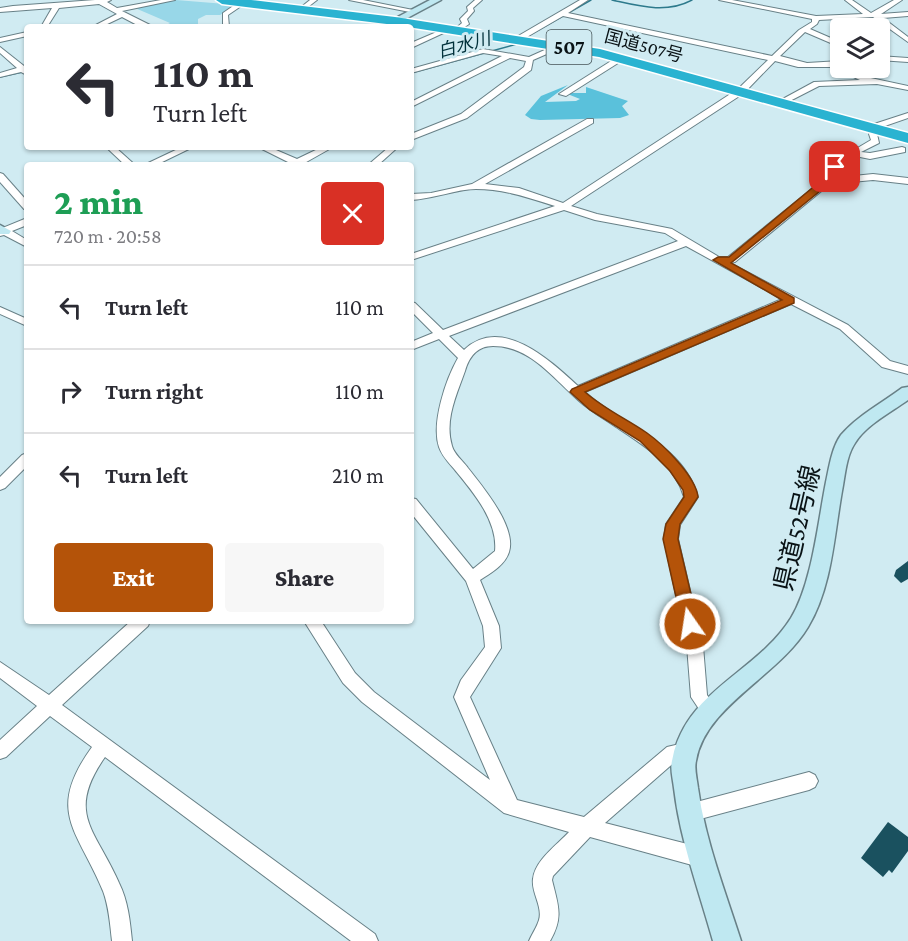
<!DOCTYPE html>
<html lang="en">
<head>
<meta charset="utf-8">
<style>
  :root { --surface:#fff; --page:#f7f7f7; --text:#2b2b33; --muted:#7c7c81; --line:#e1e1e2; --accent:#b45309 }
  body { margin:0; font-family:"Crimson Pro","Noto Sans JP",serif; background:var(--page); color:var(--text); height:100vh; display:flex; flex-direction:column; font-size:22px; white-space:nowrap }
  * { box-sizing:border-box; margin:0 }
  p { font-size:20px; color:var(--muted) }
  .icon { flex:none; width:33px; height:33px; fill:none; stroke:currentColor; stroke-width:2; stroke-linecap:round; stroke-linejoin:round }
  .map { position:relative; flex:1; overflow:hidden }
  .drawer { position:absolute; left:24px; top:162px; width:390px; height:462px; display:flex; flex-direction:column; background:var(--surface); border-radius:6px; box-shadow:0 2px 4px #0004 }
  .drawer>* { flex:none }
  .guide { position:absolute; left:24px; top:24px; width:390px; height:126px; border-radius:6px; box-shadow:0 2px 4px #0004; background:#fff; color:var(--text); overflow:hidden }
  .controls { position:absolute; left:830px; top:18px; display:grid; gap:12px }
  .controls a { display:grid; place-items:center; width:60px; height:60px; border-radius:6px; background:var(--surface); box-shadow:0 2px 4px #0004; font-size:30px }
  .pin { position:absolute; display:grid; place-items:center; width:51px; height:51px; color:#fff; margin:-26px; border-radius:12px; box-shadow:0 3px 9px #0006 }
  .me { position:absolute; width:66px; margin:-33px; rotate:347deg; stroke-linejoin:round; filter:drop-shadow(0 0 4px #0008) }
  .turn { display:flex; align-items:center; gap:21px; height:126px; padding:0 30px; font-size:27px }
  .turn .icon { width:78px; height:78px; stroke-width:2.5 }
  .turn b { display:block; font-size:42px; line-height:51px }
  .round { display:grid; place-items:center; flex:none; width:63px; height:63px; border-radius:6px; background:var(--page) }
  .headline { display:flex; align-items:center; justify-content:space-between; height:102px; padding:0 30px }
  h1 { font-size:36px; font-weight:800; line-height:45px; color:#1e9e55 }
  .action { display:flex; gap:12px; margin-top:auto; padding:12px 30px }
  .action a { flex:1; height:69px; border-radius:6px; background:var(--accent); color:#fff; font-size:24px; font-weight:800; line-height:69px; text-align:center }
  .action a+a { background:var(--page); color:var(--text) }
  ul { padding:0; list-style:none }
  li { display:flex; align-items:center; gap:18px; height:84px; padding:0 30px; border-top:2px solid var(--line) }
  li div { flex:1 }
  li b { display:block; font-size:22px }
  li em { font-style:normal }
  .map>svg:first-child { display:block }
  .green { fill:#98d7e8 }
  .forest { fill:#5ac1db }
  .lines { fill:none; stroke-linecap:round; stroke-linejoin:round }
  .stream { stroke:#2d7a8c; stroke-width:1.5 }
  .building { fill:#1a515f }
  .street-casing { stroke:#688087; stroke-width:2 }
  .secondary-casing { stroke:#688087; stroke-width:3 }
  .highway-casing { stroke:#fff; stroke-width:3 }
  .street { fill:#fff; fill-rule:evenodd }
  .secondary { fill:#bfe8f1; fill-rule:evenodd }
  .highway { fill:#2ab3d1; fill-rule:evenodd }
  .route { fill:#b45309; stroke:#753606; stroke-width:1.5 }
  .labels { text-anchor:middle; stroke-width:6; stroke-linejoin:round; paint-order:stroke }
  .far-water-label { font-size:18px; font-style:italic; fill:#00303a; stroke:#d0ebf2 }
  .far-street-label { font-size:18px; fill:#091215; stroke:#d0ebf2 }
  .shield { fill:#d0ebf2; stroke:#455357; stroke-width:1.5 }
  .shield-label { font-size:20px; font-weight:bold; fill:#091215 }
  .near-street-label { font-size:26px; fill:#091215; stroke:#d0ebf2 }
</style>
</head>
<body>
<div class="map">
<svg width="908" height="941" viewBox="0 0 908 941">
  <rect width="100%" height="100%" fill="#d0ebf2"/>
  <!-- green -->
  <path class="green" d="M176 0 238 5 220 15H206L198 19V24C186 24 175 27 163 27L170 23 135 8Z"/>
  <!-- forest -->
  <path class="forest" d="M568 85 545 102 576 101 580 99 565 93H586V87L628 101 622 106 629 115 620 118 540 120 531 119 525 115 541 96Z"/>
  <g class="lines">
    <!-- stream -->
    <g class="stream">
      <path d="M612 0C639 6 666 14 692 0"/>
      <path d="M526 37 591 0"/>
      <path d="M411 73 521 43"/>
      <path d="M0 77 27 71"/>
    </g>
  </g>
  <!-- building -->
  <g class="building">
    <path d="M908 561V579L901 583 894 576 896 570Z"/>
    <path d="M888 822 908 837V851L892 873 889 870 883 877 861 858Z"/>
  </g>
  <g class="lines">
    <defs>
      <g id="street">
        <path d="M95 0H111L107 2 117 8 161 0H175L122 11 154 27H141L122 17 101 27H92L117 14 99 4 59 8 47 27H41L52 8 0 12V8L13 6Z"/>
        <path d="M242 0H250L228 15 229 27H223V13Z"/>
        <path d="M310 0H317L304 10H300V8Z"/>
        <path d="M349 0H363L418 11 415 13Z"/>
        <path d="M475 0H482L473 8 474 11 467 19 469 24 459 31H455V29L462 23 460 19 468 11 467 7Z"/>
        <path d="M580 0H588L568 13 772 56 799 30 812 22V19L719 0H732L816 16 863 14 845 0H852L871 13 894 0H902L881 14 908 12V16L883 18 908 37V42L873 17 819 20 817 24 810 29 840 42V47L805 32 780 56 807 63 840 61V68H846L866 77 908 86V90L877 84 819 86 782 105H779V101L814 82 860 80 832 67H798L775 61 744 93 571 206 597 214 672 229 719 257H728L824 179 844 156 871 140 869 134 871 131 867 128 868 126 908 113V118L879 128 877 134 879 143 861 152 870 153 902 147 905 148V152L870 159 855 156 834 178 873 174 908 178V184L873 180 830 184 735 262 730 263 848 325 890 361 908 366V374L882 367 840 329 791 304 585 392C622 426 683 443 698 497L680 525 678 539 703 646 707 695 718 710 715 715 709 718 703 715 691 697 687 646 664 539 666 524 684 497C675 464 642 444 616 427 603 418 590 411 578 400 553 378 530 346 493 346 477 346 469 357 465 371 457 394 444 420 452 446 454 454 463 461 468 468 482 486 517 527 509 552 505 565 491 573 480 580L499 626 501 648 470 697 517 800 584 817 667 747 684 743 690 745 693 751 690 757 677 760 605 823 703 848 710 851 713 858 710 865 703 868 590 837 553 876 552 880C558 905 564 917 550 941H529C532 934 537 927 539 920 543 907 531 892 533 879 535 860 557 845 569 832L504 813 362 702 343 683 304 621H321L355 673 374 692 490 780 454 697 461 680 485 647 483 626 466 581 411 513V498L416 499 473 569 495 551C498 521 473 492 455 470 449 463 442 456 439 447 431 423 446 379 458 358L439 339 411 350V342L433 333 411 311V302L415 303 443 330 678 241 665 233 595 220 564 210 411 260V254L555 206C529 198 504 189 476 189 457 189 433 199 411 200V194L431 193 472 184 587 119H593V123L485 184 519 188 563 203 738 89 768 60 563 16 520 41 513 39ZM686 246 782 299 578 386C551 361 501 314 464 350L449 336Z"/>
        <path d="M446 28 452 29 411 48V43Z"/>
        <path d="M27 32V36L0 42V38Z"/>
        <path d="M558 44 565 46 533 60 531 70 467 118 411 140V134L461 114 524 67 526 61 510 58 411 107V102L502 56 483 53 411 73V69L483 49 529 57Z"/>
        <path d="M0 47 24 66H27V75L21 72 0 77V73L17 68 0 53Z"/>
        <path d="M619 56 626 58 566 96 559 94Z"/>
        <path d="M879 56 908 58V62L879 60Z"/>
        <path d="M106 147H115L135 165H125Z"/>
        <path d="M182 147H193L156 165H144Z"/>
        <path d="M258 147H269L297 159 322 147H333L301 165H288L290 163Z"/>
        <path d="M389 147H398L378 165H368Z"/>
        <path d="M0 173 3 174 27 201V210L24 209 0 182Z"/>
        <path d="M27 218V225L12 231 27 240V247L4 235 0 236V229Z"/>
        <path d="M0 307 27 319V326L0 314Z"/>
        <path d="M27 453V466L5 488 0 490V477L22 455Z"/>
        <path d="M131 621H150L148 626 62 705 375 934 378 941H351L105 757C65 814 96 830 119 883 128 901 130 921 132 941H112C110 924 109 907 103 891 78 830 45 812 92 747L50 716 6 757 0 759V740L37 706 0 678V662L49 695Z"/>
        <path d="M809 772 815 775 818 781 815 787 809 790 689 822 682 819 680 813 682 807 689 804Z"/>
      </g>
      <g id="secondary">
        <path d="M430 0H441L398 23 390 21Z"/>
        <path d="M0 225 11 231 9 234H0Z"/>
        <path d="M908 387V400C891 412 866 425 855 443 846 456 845 476 842 491 834 536 832 587 808 627 779 676 705 706 696 761 694 769 697 779 698 788 705 840 725 891 741 941H713C699 891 680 840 674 788 673 779 670 769 672 761 685 690 756 674 791 618 812 584 818 522 826 482 829 468 832 447 841 435 857 416 882 403 902 388Z"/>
      </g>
      <path id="highway" d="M216 0H251L395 17 600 49 908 133V143L599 57 395 25 222 4Z"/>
    </defs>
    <!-- street casing -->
    <use href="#street" class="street-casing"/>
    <!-- secondary casing -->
    <use href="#secondary" class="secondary-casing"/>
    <!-- highway casing -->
    <use href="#highway" class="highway-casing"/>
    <!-- street -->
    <use href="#street" class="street"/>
    <!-- secondary -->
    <use href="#secondary" class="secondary"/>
    <!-- highway -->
    <use href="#highway" class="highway"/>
  </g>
  <!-- route -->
  <path class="route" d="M832 165 840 167 830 183 731 263 794 298V303L585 392C604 409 627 419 647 433 664 445 696 477 698 497L680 524 678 539 698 624 695 628 690 630 684 628 682 624 663 539 666 524 684 497 683 490 670 471 640 441 590 410 570 392 572 389 782 300 713 260 718 257H729L823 179Z"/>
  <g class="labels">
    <!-- far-water labels -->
    <g class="far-water-label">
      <text transform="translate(464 45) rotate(-15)" y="6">白水川</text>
    </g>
    <!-- far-street labels -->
    <g class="far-street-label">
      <text transform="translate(644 46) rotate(15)" y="6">国道507号</text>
    </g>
    <!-- shield labels -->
    <rect class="shield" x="546.5" y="30" width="45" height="34" rx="4.5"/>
    <g class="shield-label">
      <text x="569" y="54">507</text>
    </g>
    <!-- near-street labels -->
    <g class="near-street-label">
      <text transform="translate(797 528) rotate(-77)" y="9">県道52号線</text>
    </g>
  </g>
</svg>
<div class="controls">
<a><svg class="icon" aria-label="layers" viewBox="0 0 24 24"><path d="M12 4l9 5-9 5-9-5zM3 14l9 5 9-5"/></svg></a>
</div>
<div class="pin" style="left:835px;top:167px;background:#d93025"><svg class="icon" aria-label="arrive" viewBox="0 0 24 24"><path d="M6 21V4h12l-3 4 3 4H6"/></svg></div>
<svg class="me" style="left:690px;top:624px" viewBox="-20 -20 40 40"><circle r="17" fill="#b45309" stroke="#fff" stroke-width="3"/><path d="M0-11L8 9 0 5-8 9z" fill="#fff"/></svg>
<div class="guide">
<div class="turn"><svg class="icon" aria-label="left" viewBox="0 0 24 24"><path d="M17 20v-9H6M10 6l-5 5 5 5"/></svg><div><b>110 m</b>Turn left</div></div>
</div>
<section class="drawer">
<div class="headline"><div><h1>2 min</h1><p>720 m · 20:58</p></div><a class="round" style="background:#d93025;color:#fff"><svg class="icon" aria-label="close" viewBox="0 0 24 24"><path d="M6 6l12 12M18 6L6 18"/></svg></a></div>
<ul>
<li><svg class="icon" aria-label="left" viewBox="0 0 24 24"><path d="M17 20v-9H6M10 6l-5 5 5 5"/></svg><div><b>Turn left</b></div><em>110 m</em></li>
<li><svg class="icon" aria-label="right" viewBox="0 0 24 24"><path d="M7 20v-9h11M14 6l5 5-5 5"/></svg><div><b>Turn right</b></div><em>110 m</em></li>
<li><svg class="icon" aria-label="left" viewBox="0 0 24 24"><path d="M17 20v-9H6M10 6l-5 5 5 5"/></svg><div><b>Turn left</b></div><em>210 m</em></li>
</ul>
<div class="action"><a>Exit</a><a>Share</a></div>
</section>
</div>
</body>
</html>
